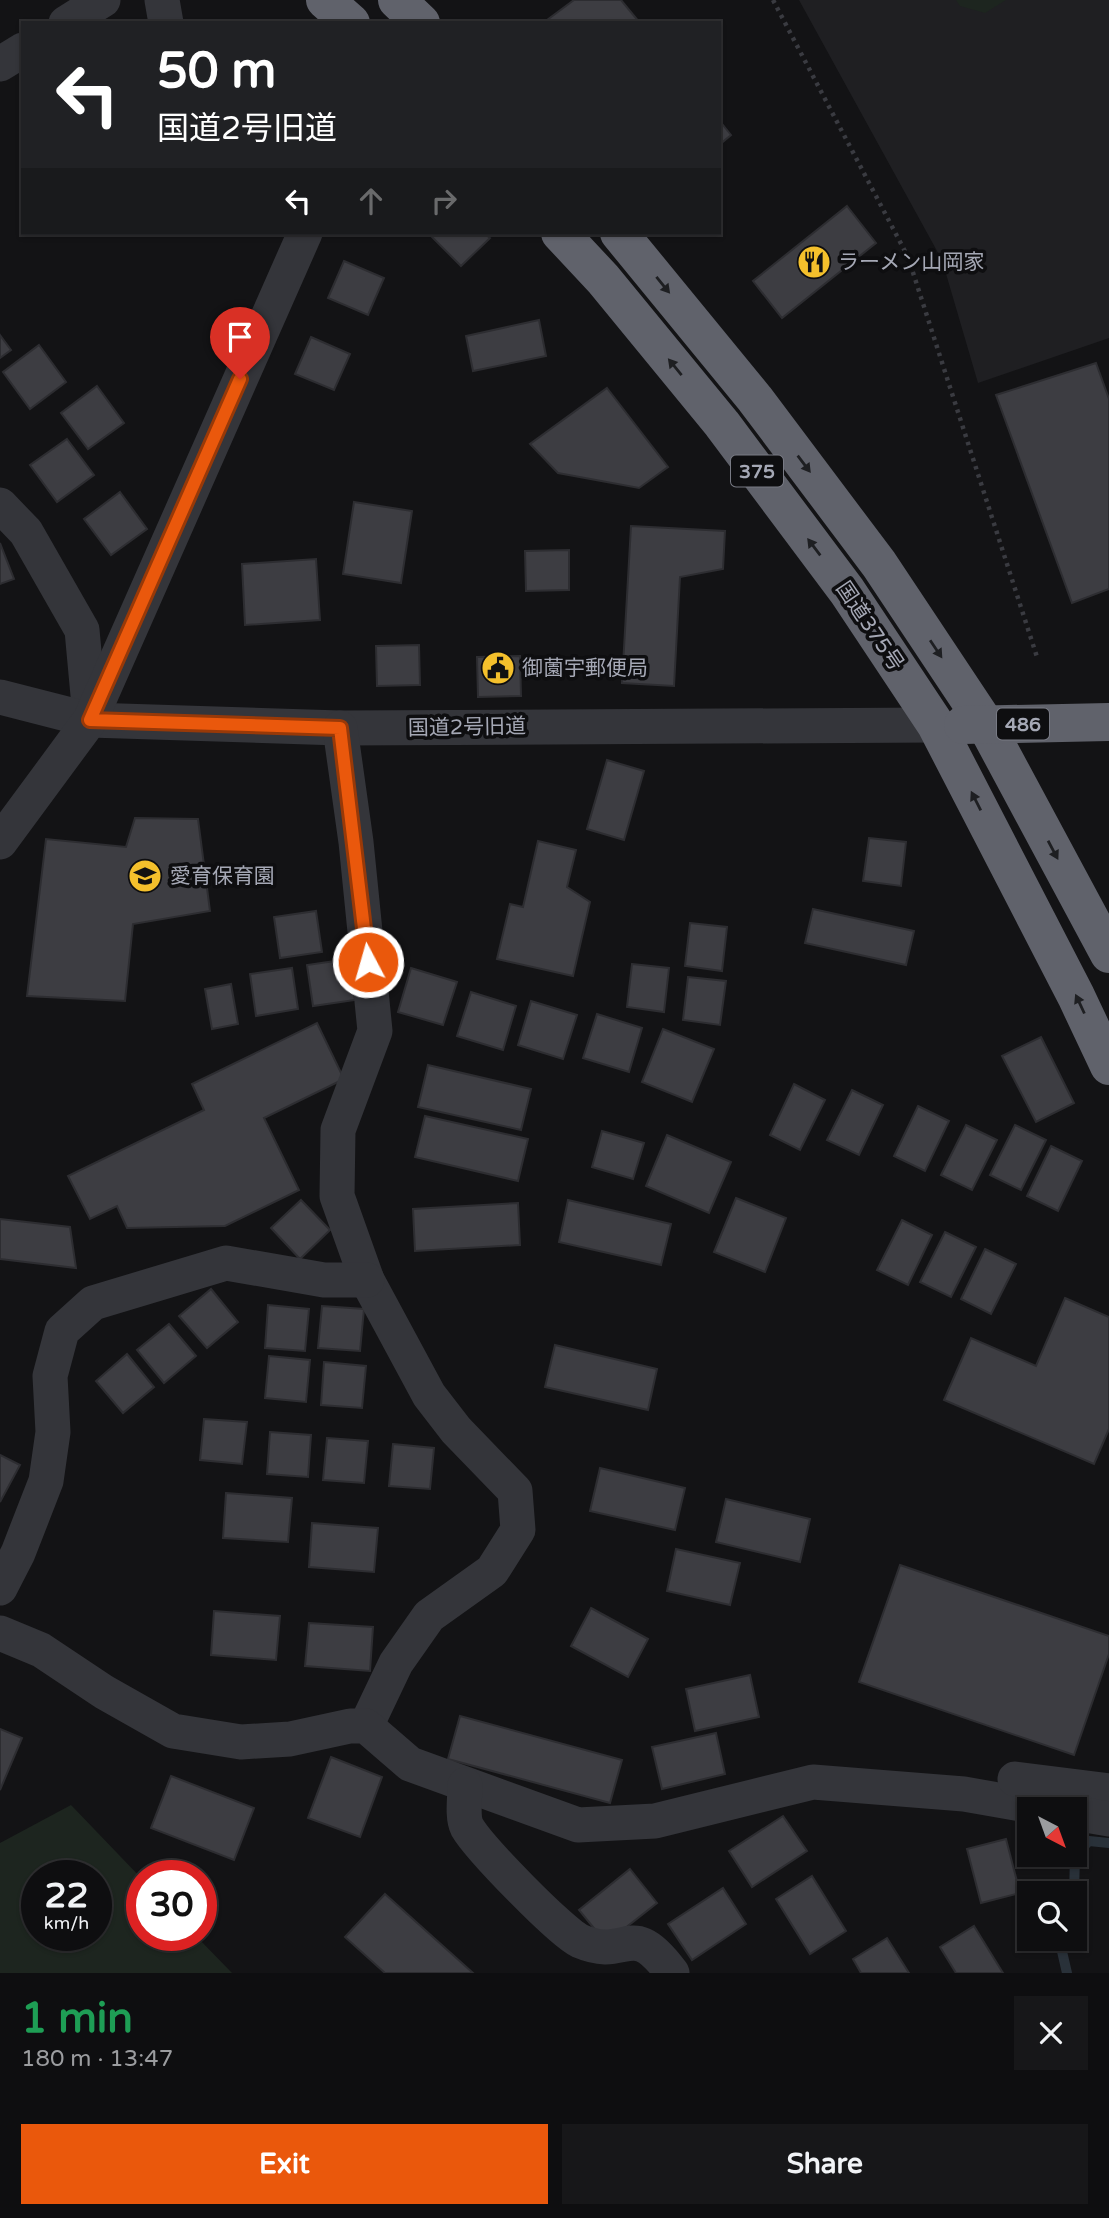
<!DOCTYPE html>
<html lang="en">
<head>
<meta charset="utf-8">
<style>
  :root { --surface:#0e0e10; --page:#171719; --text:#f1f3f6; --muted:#9b9c9f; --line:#2e2e30; --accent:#ea580c }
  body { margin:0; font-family:"Varela Round","Noto Sans JP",sans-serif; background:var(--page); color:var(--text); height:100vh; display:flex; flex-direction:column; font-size:26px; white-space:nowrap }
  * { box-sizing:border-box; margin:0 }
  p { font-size:23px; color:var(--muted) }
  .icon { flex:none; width:38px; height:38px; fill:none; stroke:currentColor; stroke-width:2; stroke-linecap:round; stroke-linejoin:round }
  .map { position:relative; height:1973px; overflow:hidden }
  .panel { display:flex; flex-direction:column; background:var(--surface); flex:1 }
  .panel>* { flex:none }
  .guide { position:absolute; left:21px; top:21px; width:700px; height:214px; border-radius:0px; box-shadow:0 2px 5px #0004,0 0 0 2px var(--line); background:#202124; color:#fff; overflow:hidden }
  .needle { width:46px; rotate:139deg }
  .fabs { position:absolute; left:1017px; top:1797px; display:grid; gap:14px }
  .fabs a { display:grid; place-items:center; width:70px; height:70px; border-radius:0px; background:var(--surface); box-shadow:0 2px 5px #0004,0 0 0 2px var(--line); font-size:35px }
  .speed { position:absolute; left:21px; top:1860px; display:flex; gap:14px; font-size:35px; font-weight:700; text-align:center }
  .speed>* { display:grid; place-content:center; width:91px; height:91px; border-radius:50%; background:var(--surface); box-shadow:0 2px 5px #0004,0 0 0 2px var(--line); line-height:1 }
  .speed small { font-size:18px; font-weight:400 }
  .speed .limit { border:10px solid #d22; background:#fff; color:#111 }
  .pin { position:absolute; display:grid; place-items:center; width:60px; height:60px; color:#fff; margin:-72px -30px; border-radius:50% 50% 50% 0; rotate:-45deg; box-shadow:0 0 7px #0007 }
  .pin .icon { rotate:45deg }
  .me { position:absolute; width:77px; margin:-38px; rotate:354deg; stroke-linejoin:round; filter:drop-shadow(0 0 5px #0008) }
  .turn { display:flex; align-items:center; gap:24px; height:147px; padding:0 21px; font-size:32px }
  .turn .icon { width:91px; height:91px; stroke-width:2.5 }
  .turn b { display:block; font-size:49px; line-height:60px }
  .lanes { display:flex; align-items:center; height:66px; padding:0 21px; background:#0003; justify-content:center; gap:35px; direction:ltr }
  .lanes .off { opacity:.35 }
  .round { display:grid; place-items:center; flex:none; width:74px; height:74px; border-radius:0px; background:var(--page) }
  .overview { display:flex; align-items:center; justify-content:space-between; height:119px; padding:0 21px }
  h1 { font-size:42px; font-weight:700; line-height:52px; color:#1e9e55 }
  .button { display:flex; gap:14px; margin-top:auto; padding:14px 21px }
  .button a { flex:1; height:80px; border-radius:0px; background:var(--accent); color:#fff; font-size:28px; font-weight:700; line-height:80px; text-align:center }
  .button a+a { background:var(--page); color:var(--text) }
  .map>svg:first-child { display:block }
  .built { fill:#1f1f22 }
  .green { fill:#1d251f; fill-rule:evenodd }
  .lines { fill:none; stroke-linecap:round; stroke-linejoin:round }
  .stream { stroke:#293139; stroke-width:10 }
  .building { fill:#3d3d42; stroke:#2d2d31; stroke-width:2 }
  .path { stroke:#3a3b41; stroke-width:4.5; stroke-dasharray:3.5 5; stroke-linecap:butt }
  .minor { stroke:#34353a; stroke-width:35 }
  .highway { stroke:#60626b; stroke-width:38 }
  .oneway { fill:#1e1f22 }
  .route-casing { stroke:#983908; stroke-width:18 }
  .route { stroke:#ea580c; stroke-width:12 }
  .labels { text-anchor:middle; stroke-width:7; stroke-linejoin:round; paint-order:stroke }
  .shield { fill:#0e0e10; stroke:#787a84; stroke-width:2 }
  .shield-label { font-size:19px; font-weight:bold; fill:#a5a8b5 }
  .poi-label { font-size:21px; fill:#a5a8b5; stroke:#0e0e10; text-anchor:start }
  .street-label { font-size:21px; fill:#a5a8b5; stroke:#0e0e10 }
</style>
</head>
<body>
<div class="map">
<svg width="1109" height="1973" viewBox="0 0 1109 1973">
  <rect width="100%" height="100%" fill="#131315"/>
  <!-- built -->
  <path class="built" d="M799 0H1109V338L978 383 942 260Z"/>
  <!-- green -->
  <g class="green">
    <path d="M956 0H1006L985 13 960 6Z"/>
    <path d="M71 1805 142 1879V1936H196L232 1973H0V1843ZM37 1876H96V1936H37Z"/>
  </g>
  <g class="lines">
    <!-- stream -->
    <g class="stream">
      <path d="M1074 1894 1075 1855 1089 1841 1109 1843"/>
      <path d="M1074 1902V1926"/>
      <path d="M1066 1939 1061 1947 1067 1973"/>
    </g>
  </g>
  <!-- building -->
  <g class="building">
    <path d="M574 0H621L640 23H543Z"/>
    <path d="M719 120 731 135 719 145Z"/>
    <path d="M847 206 876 243 782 318 753 281Z"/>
    <path d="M432 233H484L490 238 461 266 431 236Z"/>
    <path d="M344 261 384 278 368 315 328 298Z"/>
    <path d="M539 320 546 356 473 371 466 336Z"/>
    <path d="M0 335 11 350 0 358Z"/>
    <path d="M311 337 350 354 334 390 295 374Z"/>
    <path d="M39 345 66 382 30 409 3 372Z"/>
    <path d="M1096 363 1109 399V589L1072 603 996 395Z"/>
    <path d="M97 386 124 423 88 449 61 413Z"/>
    <path d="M607 388 668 467 639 488 558 473 530 444Z"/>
    <path d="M67 439 94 475 57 502 30 465Z"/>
    <path d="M120 492 147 529 111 555 84 519Z"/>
    <path d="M354 502 412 511 401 583 343 574Z"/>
    <path d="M631 526 725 531 723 569 680 577 674 686 622 683Z"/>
    <path d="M0 543 14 579 0 584Z"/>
    <path d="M569 550V590L526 591 525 551Z"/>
    <path d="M316 559 320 620 245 625 242 564Z"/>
    <path d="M419 645 420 685 377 686 376 646Z"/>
    <path d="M520 656 521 696 478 697 477 657Z"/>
    <path d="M607 760 644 771 624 840 587 829Z"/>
    <path d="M135 818 198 819 210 911 133 924 125 1001 27 996 46 839 126 847Z"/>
    <path d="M869 838 906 842 901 886 863 881Z"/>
    <path d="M538 841 576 850 567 887 590 902 573 976 497 959 510 904 523 907Z"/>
    <path d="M813 909 914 931 906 965 805 943Z"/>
    <path d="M316 911 322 952 280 958 274 917Z"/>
    <path d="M690 923 727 927 722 971 685 966Z"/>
    <path d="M349 959 355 1000 313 1006 307 965Z"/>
    <path d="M632 964 669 968 664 1012 627 1007Z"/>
    <path d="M292 968 298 1009 256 1016 250 974Z"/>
    <path d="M411 968 457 982 443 1025 398 1012Z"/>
    <path d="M688 977 726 981 720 1025 683 1020Z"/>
    <path d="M231 984 238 1024 212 1029 205 989Z"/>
    <path d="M471 992 516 1006 503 1050 457 1036Z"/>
    <path d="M531 1001 577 1015 563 1059 518 1045Z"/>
    <path d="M597 1014 642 1028 629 1072 583 1058Z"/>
    <path d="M317 1023 344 1079 264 1118 299 1190 225 1226 127 1228 117 1206 90 1219 68 1176 204 1110 192 1084Z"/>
    <path d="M663 1029 714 1049 692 1102 642 1082Z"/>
    <path d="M1041 1037 1074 1103 1036 1122 1002 1056Z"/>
    <path d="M428 1065 531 1089 521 1130 418 1107Z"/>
    <path d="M794 1084 825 1100 800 1150 770 1135Z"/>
    <path d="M852 1090 883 1105 859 1155 827 1140Z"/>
    <path d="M918 1106 949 1121 925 1171 894 1156Z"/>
    <path d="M425 1116 528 1139 518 1181 415 1157Z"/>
    <path d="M966 1125 997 1140 972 1190 941 1175Z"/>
    <path d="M1015 1125 1046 1140 1021 1190 990 1175Z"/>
    <path d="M602 1131 644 1143 633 1179 592 1167Z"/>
    <path d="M667 1135 731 1162 709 1213 646 1186Z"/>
    <path d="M1051 1146 1082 1161 1058 1211 1027 1196Z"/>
    <path d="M736 1198 786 1218 765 1272 714 1252Z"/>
    <path d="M301 1200 330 1230 300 1259 271 1228Z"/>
    <path d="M568 1200 671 1224 661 1265 559 1242Z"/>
    <path d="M518 1203 520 1245 415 1251 413 1209Z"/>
    <path d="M0 1219 70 1227 76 1268 0 1259Z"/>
    <path d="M902 1220 932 1235 908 1285 877 1270Z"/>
    <path d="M945 1232 976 1247 951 1297 920 1282Z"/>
    <path d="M985 1249 1016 1264 991 1314 961 1299Z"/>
    <path d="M211 1289 238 1322 207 1348 179 1316Z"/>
    <path d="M1065 1298 1109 1317V1429L1094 1464 944 1400 971 1338 1036 1366Z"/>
    <path d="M268 1305 309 1309 305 1351 265 1348Z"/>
    <path d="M322 1306 364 1309 360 1351 318 1348Z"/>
    <path d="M169 1324 196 1356 164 1383 137 1350Z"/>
    <path d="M555 1345 657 1369 648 1410 545 1387Z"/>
    <path d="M127 1354 154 1387 123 1413 96 1381Z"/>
    <path d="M269 1356 310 1360 306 1402 265 1398Z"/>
    <path d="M324 1362 366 1366 362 1408 321 1405Z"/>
    <path d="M204 1419 247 1422 242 1464 200 1460Z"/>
    <path d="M270 1432 311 1435 308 1477 267 1474Z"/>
    <path d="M327 1438 368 1441 364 1483 323 1480Z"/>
    <path d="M393 1444 434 1448 430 1489 389 1486Z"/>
    <path d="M0 1455 20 1465 0 1502Z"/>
    <path d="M600 1468 685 1488 675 1530 590 1511Z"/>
    <path d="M226 1493 292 1498 288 1542 223 1538Z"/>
    <path d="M726 1499 810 1519 800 1562 716 1542Z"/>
    <path d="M312 1523 378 1528 374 1572 309 1567Z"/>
    <path d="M676 1549 740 1563 730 1605 667 1591Z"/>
    <path d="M900 1565 1109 1636V1654L1074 1755 859 1682Z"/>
    <path d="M591 1608 648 1639 628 1677 571 1646Z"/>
    <path d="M214 1611 280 1616 276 1660 211 1655Z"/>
    <path d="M309 1623 373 1627 370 1671 305 1666Z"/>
    <path d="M750 1675 759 1717 695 1731 686 1689Z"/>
    <path d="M460 1716 622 1760 610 1803 448 1759Z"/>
    <path d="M0 1729 22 1738 0 1790Z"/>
    <path d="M716 1733 725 1774 662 1789 652 1747Z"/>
    <path d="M331 1757 382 1777 360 1837 308 1818Z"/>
    <path d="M171 1776 254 1808 234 1860 151 1828Z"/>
    <path d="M783 1816 807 1851 752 1887 729 1851Z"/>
    <path d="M1006 1839 1020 1893 981 1903 967 1849Z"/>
    <path d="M630 1869 657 1903 606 1943 579 1910Z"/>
    <path d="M812 1876 846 1931 810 1954 776 1899Z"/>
    <path d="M723 1888 746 1924 692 1960 668 1924Z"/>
    <path d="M385 1894 473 1973H385L345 1937Z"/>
    <path d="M974 1926 1003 1973H956L940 1947Z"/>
    <path d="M887 1938 909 1973H861L853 1959Z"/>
  </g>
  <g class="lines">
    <!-- path -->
    <path class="path" d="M773 0 908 257 1037 657"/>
    <!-- minor -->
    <g class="minor">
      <path d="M162 0 166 23"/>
      <path d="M66 23 103 0"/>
      <path d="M0 64 23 50"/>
      <path d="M0 505 26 532 82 630 90 717"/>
      <path d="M0 697 90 720 340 728 936 725"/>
      <path d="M340 728 356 842 375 1031 338 1130 337 1196 367 1280 429 1395 456 1430 515 1491 518 1530 492 1571 429 1616 396 1663 366 1726"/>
      <path d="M0 842 90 720 305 233"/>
      <path d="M0 1588 18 1553 46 1481 53 1432 50 1376 62 1331 93 1303 226 1263 324 1280H367"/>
      <path d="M0 1633 41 1650 104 1692 173 1731 241 1742 290 1739 350 1726H366L410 1764 578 1825 655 1821 813 1782 964 1794 1054 1810"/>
      <path d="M1015 1779 1109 1791"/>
      <path d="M465 1785C465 1797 462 1817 467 1827 479 1848 561 1932 580 1941 629 1962 630 1916 672 1973"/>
      <path d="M1074 1813 1109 1819"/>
    </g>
    <!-- highway -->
    <g class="highway">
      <path d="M325 0 351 23"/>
      <path d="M397 0 421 23"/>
      <path d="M560 233 603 279 722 424 847 591 936 725 1076 996 1109 1066"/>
      <path d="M619 233 755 399 879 564 986 725 1109 954"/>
      <path d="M963 725 1109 722"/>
    </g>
  </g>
  <!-- one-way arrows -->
  <defs><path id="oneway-solid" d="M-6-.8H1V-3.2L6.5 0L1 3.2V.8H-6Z" transform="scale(1.75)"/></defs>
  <g class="oneway">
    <use href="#oneway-solid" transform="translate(663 285) rotate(51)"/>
    <use href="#oneway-solid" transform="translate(675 367) rotate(-129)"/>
    <use href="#oneway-solid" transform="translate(804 464) rotate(53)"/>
    <use href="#oneway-solid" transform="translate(814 547) rotate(-127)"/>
    <use href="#oneway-solid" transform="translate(936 649) rotate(56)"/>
    <use href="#oneway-solid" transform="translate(976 801) rotate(-117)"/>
    <use href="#oneway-solid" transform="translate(1053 850) rotate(62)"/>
    <use href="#oneway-solid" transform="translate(1080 1004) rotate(-115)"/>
  </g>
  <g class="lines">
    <defs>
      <path id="route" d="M240 379 90 720 340 728 368 962"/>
    </defs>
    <!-- route casing -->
    <use href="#route" class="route-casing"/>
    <!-- route -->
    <use href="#route" class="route"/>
  </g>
  <!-- icons -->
  <defs>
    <symbol id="restaurant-disc" viewBox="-11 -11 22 22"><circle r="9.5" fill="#f4c02c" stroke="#0e0e10"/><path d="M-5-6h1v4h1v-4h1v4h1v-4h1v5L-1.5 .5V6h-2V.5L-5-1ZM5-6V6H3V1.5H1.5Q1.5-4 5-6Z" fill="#111"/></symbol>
    <symbol id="civic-disc" viewBox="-11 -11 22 22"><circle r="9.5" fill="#f4c02c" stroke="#0e0e10"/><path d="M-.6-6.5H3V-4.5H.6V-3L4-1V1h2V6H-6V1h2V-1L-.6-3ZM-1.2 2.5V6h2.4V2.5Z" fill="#111"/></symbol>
    <symbol id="school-disc" viewBox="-11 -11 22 22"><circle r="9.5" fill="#f4c02c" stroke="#0e0e10"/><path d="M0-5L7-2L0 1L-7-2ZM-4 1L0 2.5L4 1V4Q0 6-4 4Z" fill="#111"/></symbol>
  </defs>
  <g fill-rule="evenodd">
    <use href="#restaurant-disc" x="795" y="243" width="38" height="38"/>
    <use href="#civic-disc" x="479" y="649" width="38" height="38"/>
    <use href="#school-disc" x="126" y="857" width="38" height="38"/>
  </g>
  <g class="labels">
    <!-- shield labels -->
    <g class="shield">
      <rect x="731" y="455.5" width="52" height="31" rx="5"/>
      <rect x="997" y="708.5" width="52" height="31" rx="5"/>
    </g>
    <g class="shield-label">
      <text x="757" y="478">375</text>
      <text x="1023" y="731">486</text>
    </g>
    <!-- poi labels -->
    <g class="poi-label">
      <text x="838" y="269">ラーメン山岡家</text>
      <text x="522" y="675">御薗宇郵便局</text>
      <text x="170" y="883">愛育保育園</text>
    </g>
    <!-- street labels -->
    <g class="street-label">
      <text transform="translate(870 626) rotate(56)" y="7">国道375号</text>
      <text transform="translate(467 727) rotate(-1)" y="7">国道2号旧道</text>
    </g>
  </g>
</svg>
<div class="fabs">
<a><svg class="needle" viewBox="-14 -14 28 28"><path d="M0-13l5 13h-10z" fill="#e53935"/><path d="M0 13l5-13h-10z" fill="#9b9c9f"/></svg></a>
<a><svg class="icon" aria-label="search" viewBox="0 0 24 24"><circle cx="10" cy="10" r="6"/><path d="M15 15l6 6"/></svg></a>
</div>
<div class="speed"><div>22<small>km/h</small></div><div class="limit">30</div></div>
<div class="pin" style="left:240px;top:379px;background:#d93025"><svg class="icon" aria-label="arrive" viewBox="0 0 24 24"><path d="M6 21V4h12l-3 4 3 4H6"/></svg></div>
<svg class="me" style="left:368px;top:962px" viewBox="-20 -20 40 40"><circle r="17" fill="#ea580c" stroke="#fff" stroke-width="3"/><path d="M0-11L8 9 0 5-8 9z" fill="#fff"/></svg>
<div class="guide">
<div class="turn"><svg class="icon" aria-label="left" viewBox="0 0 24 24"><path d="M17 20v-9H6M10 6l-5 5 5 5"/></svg><div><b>50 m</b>国道2号旧道</div></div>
<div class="lanes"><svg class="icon" aria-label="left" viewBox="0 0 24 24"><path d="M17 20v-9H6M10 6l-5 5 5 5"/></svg><svg class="icon off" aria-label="ahead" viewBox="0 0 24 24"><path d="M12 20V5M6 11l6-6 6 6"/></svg><svg class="icon off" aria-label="right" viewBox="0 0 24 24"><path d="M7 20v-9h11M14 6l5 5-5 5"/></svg></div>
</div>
</div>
<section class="panel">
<div class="overview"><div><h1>1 min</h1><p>180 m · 13:47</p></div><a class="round"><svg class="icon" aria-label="close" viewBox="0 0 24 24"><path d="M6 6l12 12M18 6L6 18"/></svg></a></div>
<div class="button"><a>Exit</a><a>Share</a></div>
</section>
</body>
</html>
